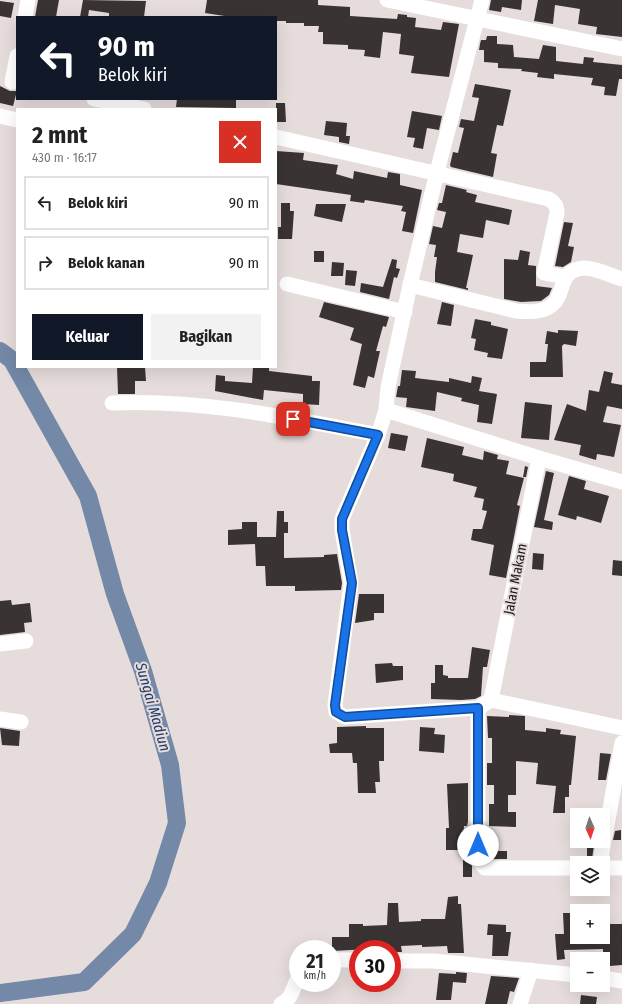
<!DOCTYPE html>
<html lang="id">
<head>
<meta charset="utf-8">
<style>
  :root { --surface:#fff; --page:#f2f2f2; --text:#222; --muted:#767676; --line:#e0e0e0; --accent:#111827 }
  body { margin:0; font-family:"Fira Sans Condensed",sans-serif; background:var(--page); color:var(--text); height:100vh; display:flex; flex-direction:column; font-size:15px; white-space:nowrap }
  * { box-sizing:border-box; margin:0 }
  p { font-size:13px; color:var(--muted) }
  .icon { flex:none; width:22px; height:22px; fill:none; stroke:currentColor; stroke-width:2; stroke-linecap:round; stroke-linejoin:round }
  .map { position:relative; flex:1; overflow:hidden }
  .panel { position:absolute; left:16px; top:108px; width:261px; height:260px; display:flex; flex-direction:column; background:var(--surface); border-radius:0px; box-shadow:0 4px 16px #0002 }
  .panel>* { flex:none }
  .banner { position:absolute; left:16px; top:16px; width:261px; height:84px; border-radius:0px; box-shadow:0 4px 16px #0002; background:#111827; color:#fff; overflow:hidden }
  .needle { width:26px; rotate:177deg }
  .fabs { position:absolute; left:570px; top:808px; display:grid; gap:8px }
  .fabs a { display:grid; place-items:center; width:40px; height:40px; border-radius:0px; background:var(--surface); box-shadow:0 4px 16px #0002; font-size:20px }
  .speed { position:absolute; left:289px; top:940px; display:flex; gap:8px; font-size:20px; font-weight:700; text-align:center }
  .speed>* { display:grid; place-content:center; width:52px; height:52px; border-radius:50%; background:var(--surface); box-shadow:0 4px 16px #0002; line-height:1 }
  .speed small { font-size:10px; font-weight:400 }
  .speed .limit { border:6px solid #d22; background:#fff; color:#111 }
  .pin { position:absolute; display:grid; place-items:center; width:34px; height:34px; color:#fff; margin:-17px; border-radius:8px; box-shadow:0 2px 6px #0006 }
  .me { position:absolute; width:44px; margin:-22px; rotate:0deg; stroke-linejoin:round; filter:drop-shadow(0 0 3px #0008) }
  .turn { display:flex; align-items:center; gap:14px; height:84px; padding:0 16px; font-size:18px }
  .turn .icon { width:52px; height:52px; stroke-width:2.5 }
  .turn b { display:block; font-size:28px; line-height:34px }
  .round { display:grid; place-items:center; flex:none; width:42px; height:42px; border-radius:0px; background:var(--page) }
  .overview { display:flex; align-items:center; justify-content:space-between; height:68px; padding:0 16px }
  h1 { font-size:24px; font-weight:700; line-height:30px }
  .primary-button { display:flex; gap:8px; margin-top:auto; padding:8px 16px }
  .primary-button a { flex:1; height:46px; border-radius:0px; background:var(--accent); color:#fff; font-size:16px; font-weight:700; line-height:46px; text-align:center }
  .primary-button a+a { background:var(--page); color:var(--text) }
  ul { padding:0; list-style:none }
  li { display:flex; align-items:center; gap:12px; height:54px; margin:0 8px 6px; padding:0 8px; border:2px solid var(--line); border-radius:0px }
  li div { flex:1 }
  li b { display:block; font-size:15px }
  li em { font-style:normal }
  .map>svg:first-child { display:block }
  .lines { fill:none; stroke-linecap:round; stroke-linejoin:round }
  .river { stroke:#7488a8; stroke-width:18 }
  .building { fill:#3a3333 }
  .minor { stroke:#fff; stroke-width:15 }
  .route-casing { stroke:#114b97; stroke-width:10 }
  .route { stroke:#1a73e8; stroke-width:7 }
  .labels { text-anchor:middle; stroke-width:4; stroke-linejoin:round; paint-order:stroke }
  .street-label { font-size:14px; fill:#1b1717; stroke:#e6dcdc }
  .water-label { font-size:15px; font-style:italic; fill:#203b68; stroke:#e6dcdc }
</style>
</head>
<body>
<div class="map">
<svg width="622" height="1004" viewBox="0 0 622 1004">
  <rect width="100%" height="100%" fill="#e6dcdc"/>
  <g class="lines">
    <!-- river -->
    <path class="river" d="M0 351 12 360 88 496 115 594 143 671 170 765 177 823 158 883 133 934 84 982 0 993"/>
  </g>
  <!-- building -->
  <g class="building">
    <path d="M38 0H59L56 17H35Z"/>
    <path d="M83 0 146 1 144 17H109V13L89 10 88 17H80Z"/>
    <path d="M207 0H318V5L350 7V16L397 19 398 14 407 15V17L416 18 415 27 441 30 443 22 459 24 449 77 411 73 414 56 399 54 401 34 383 32 380 58 364 56 365 50 348 49V45L323 44V32H318L319 26H304V23H286V21H276V17H231L205 13Z"/>
    <path d="M491 0H522L521 10 502 7 501 12 489 10Z"/>
    <path d="M538 0H622V37L596 34 597 27 578 24 580 9 555 5 553 24 534 21Z"/>
    <path d="M0 1 14 3 11 18 0 16Z"/>
    <path d="M487 36H497V44L513 45 514 57 539 59 543 45 556 47V61L583 64 584 57 594 58 593 62 622 65V79H619L616 96 604 95 605 87 591 85 593 78 554 74V79L537 77 538 73 521 71 522 69 498 68V63L484 62V50H479L480 44 481 40H486Z"/>
    <path d="M475 84 511 90 503 126 497 125 491 153 497 154 493 177 451 167 450 165 453 152 458 153 464 128 459 127 461 119 474 121 479 98 472 97Z"/>
    <path d="M0 86 10 91H17L13 106 0 103Z"/>
    <path d="M177 99H236V108L176 107Z"/>
    <path d="M276 103H285L286 122H276Z"/>
    <path d="M412 111 442 116 439 130 427 128 423 149 413 147 415 138 407 137Z"/>
    <path d="M326 121 347 123 346 136H350L349 144 339 142V137L324 135Z"/>
    <path d="M276 151 304 153 303 160 338 165 336 174 353 179 354 171 387 178 388 172 400 174V185L422 190 413 233 402 231 406 212 401 211 403 206 365 200 364 203 350 201 351 195 276 184Z"/>
    <path d="M446 185 467 190 466 192 477 195 475 202 512 210 509 225 486 220 483 238 460 234 457 252 473 255 466 288H468V290L435 282V272L437 257H434L436 245 429 244 433 226 442 228 446 212 437 210 439 203H442Z"/>
    <path d="M281 203H290V211H294L292 239H278V227H281Z"/>
    <path d="M316 204H346L342 222 314 216Z"/>
    <path d="M564 222 573 223 568 246 574 247 571 262 563 267 555 266Z"/>
    <path d="M520 250 530 252 528 265 536 266V286L552 288 549 295 541 301 521 302 504 299V259L518 260Z"/>
    <rect x="314" y="251" width="10" height="11"/>
    <path d="M392 259 397 260 396 268 400 269 397 278 394 277 389 299 360 292 361 283 383 287Z"/>
    <path d="M332 262 344 263 343 276H331Z"/>
    <path d="M346 270 357 271 355 286 345 285Z"/>
    <path d="M324 302 389 317 386 327 383 326 376 351H380L374 378 368 376 365 388 353 385 362 344 350 340 354 328 319 317Z"/>
    <path d="M442 302 454 305 451 326 437 324Z"/>
    <path d="M475 319 491 322V325L508 329 502 359 487 357 488 353 474 350 476 339 471 338Z"/>
    <path d="M558 330 578 331 576 346 564 344 562 346 563 377H530V362H546L548 344H545L547 331 558 333Z"/>
    <path d="M117 367H145L146 381H135V394H118Z"/>
    <path d="M253 367H269V371L312 376V381H320L319 405 303 404V394L264 390 263 400 215 391 216 375 225 376V381L252 383Z"/>
    <path d="M402 370 416 371 415 378 449 382V378L471 383 472 376 482 378 479 391 497 394 492 424 477 422 479 405 461 401 462 398 437 392 435 411 406 407 407 398 396 397 398 386H400Z"/>
    <path d="M604 371 613 373 611 383 622 385V409L607 406 603 422 621 425 614 457 597 454 596 460 579 455 581 445 554 440 567 404 586 411 589 390 599 392Z"/>
    <path d="M525 402 552 405 549 440 521 438Z"/>
    <path d="M391 433 408 436 405 451 388 448Z"/>
    <path d="M427 438 464 447 462 455 483 460 484 451 498 455 497 459 509 461 506 474 524 478 517 505 520 506 506 578 489 575 494 545 471 540 473 529H482L487 511 482 510 484 499 474 497 477 487 453 481 454 474 421 467Z"/>
    <path d="M525 466 528 467 526 477H523Z"/>
    <path d="M546 471 554 473 544 520 553 522 552 530 534 527Z"/>
    <path d="M569 476 586 481 584 489 609 496 601 523 577 516 576 520 558 515Z"/>
    <path d="M277 511H284V522H288V533H284V558L324 557V555L337 554 342 583 341 590 295 591V586H266L265 566H256L255 544 228 545V530L242 529V522H257V537H276Z"/>
    <path d="M533 553 544 554 543 570 532 569Z"/>
    <path d="M613 560 622 561V576L612 575Z"/>
    <path d="M359 594H384V613H374V620L355 623Z"/>
    <path d="M11 600 12 605 30 603 32 622 24 623 25 632 0 635V601Z"/>
    <path d="M472 647 490 650 487 667H483L481 696 475 699 461 700 431 699V683H435V665H443V675L448 676V678H468Z"/>
    <path d="M392 663 393 666H403V680L376 683 375 664Z"/>
    <path d="M509 715 525 716V730L546 732V728L561 730 560 734 576 736 571 785H569V797H565V813H553L556 786 536 784 538 763 516 761V795H508V812H516V827L489 826V804H494V785H487V763H492V738H488L487 716 509 717Z"/>
    <path d="M366 726V728H384V761H379L380 782H375L376 793H358L357 763H353L352 753H330L329 744 337 743V727Z"/>
    <path d="M420 727 435 728 434 734 445 735 444 753 419 751Z"/>
    <path d="M0 728 20 731 19 746 2 745Z"/>
    <path d="M600 753 611 754 606 780H598Z"/>
    <path d="M468 783V822L467 826H464L462 850H446V828H449L447 784Z"/>
    <path d="M621 830V840H613L615 831Z"/>
    <path d="M587 845H594L592 859H587Z"/>
    <rect x="490" y="851" width="17" height="8"/>
    <path d="M463 859H469L472 866V877H463Z"/>
    <path d="M458 896V904H461L464 953H448L447 946 422 947V945L401 946 402 952H392V949L390 948 332 951V937H349V924H363V926L387 925 388 903H398L399 922 421 921V919H445L448 897Z"/>
    <path d="M563 913H574L577 937 610 938 609 924H622V965L610 966V963H603V949L564 950 565 959 557 960 555 934H564Z"/>
    <path d="M488 924 506 925V932H511L508 956H492L493 935H487Z"/>
    <path d="M456 972 467 973 466 983 453 982 451 1000H436L439 973 456 974Z"/>
    <path d="M491 976 519 978 514 992 510 991 507 1004H485Z"/>
    <path d="M581 995 597 997 596 1004H580Z"/>
  </g>
  <g class="lines">
    <!-- minor -->
    <g class="minor">
      <path d="M387 0 622 49"/>
      <path d="M482 0 437 172 410 285 388 387 386 410 378 435 342 519V530L351 583 335 705 336 712 345 717 478 708 491 700 622 728"/>
      <path d="M25 17 28 0"/>
      <path d="M12 82 17 56"/>
      <path d="M94 99 144 109"/>
      <path d="M0 116 17 120"/>
      <path d="M276 137 549 199C555 203 557 206 557 213L544 273 565 277"/>
      <path d="M287 284 405 312"/>
      <path d="M410 285 516 311C528 312 542 313 552 305 566 294 557 270 584 268 596 268 610 275 622 279"/>
      <path d="M112 403C202 399 290 418 378 435"/>
      <path d="M386 410 539 458 622 482"/>
      <path d="M0 644 26 641"/>
      <path d="M491 700 539 458"/>
      <path d="M478 708V860L485 868H577"/>
      <path d="M0 719 21 722"/>
      <path d="M600 863 622 743"/>
      <path d="M603 868H622"/>
      <path d="M332 960H358"/>
      <path d="M392 961H434L577 975"/>
      <path d="M603 978 622 981"/>
      <path d="M281 1004C292 1000 293 987 298 978"/>
      <path d="M520 1004 531 970"/>
    </g>
  </g>
  <g class="lines">
    <defs>
      <path id="route" d="M293 419 378 435 342 519V530L352 583 335 705 336 712 345 717 478 708V845"/>
    </defs>
    <!-- route casing -->
    <use href="#route" class="route-casing"/>
    <!-- route -->
    <use href="#route" class="route"/>
  </g>
  <g class="labels">
    <!-- street labels -->
    <g class="street-label">
      <text transform="translate(515 579) rotate(-79)" y="5">Jalan Makam</text>
    </g>
    <!-- water labels -->
    <g class="water-label">
      <text transform="translate(153 707) rotate(74)" y="5">Sungai Madiun</text>
    </g>
  </g>
</svg>
<div class="fabs">
<a><svg class="needle" viewBox="-14 -14 28 28"><path d="M0-13l5 13h-10z" fill="#e53935"/><path d="M0 13l5-13h-10z" fill="#767676"/></svg></a>
<a><svg class="icon" aria-label="layers" viewBox="0 0 24 24"><path d="M12 4l9 5-9 5-9-5zM3 14l9 5 9-5"/></svg></a>
<a>+</a>
<a>−</a>
</div>
<div class="speed"><div>21<small>km/h</small></div><div class="limit">30</div></div>
<div class="pin" style="left:293px;top:419px;background:#d93025"><svg class="icon" aria-label="arrive" viewBox="0 0 24 24"><path d="M6 21V4h12l-3 4 3 4H6"/></svg></div>
<svg class="me" style="left:478px;top:845px" viewBox="-20 -20 40 40"><circle r="19" fill="#fff"/><path d="M0-13L10 11 0 6-10 11z" fill="#1a73e8"/></svg>
<div class="banner">
<div class="turn"><svg class="icon" aria-label="left" viewBox="0 0 24 24"><path d="M17 20v-9H6M10 6l-5 5 5 5"/></svg><div><b>90 m</b>Belok kiri</div></div>
</div>
<section class="panel">
<div class="overview"><div><h1>2 mnt</h1><p>430 m · 16:17</p></div><a class="round" style="background:#d93025;color:#fff"><svg class="icon" aria-label="close" viewBox="0 0 24 24"><path d="M6 6l12 12M18 6L6 18"/></svg></a></div>
<ul>
<li><svg class="icon" aria-label="left" viewBox="0 0 24 24"><path d="M17 20v-9H6M10 6l-5 5 5 5"/></svg><div><b>Belok kiri</b></div><em>90 m</em></li>
<li><svg class="icon" aria-label="right" viewBox="0 0 24 24"><path d="M7 20v-9h11M14 6l5 5-5 5"/></svg><div><b>Belok kanan</b></div><em>90 m</em></li>
</ul>
<div class="primary-button"><a>Keluar</a><a>Bagikan</a></div>
</section>
</div>
</body>
</html>
